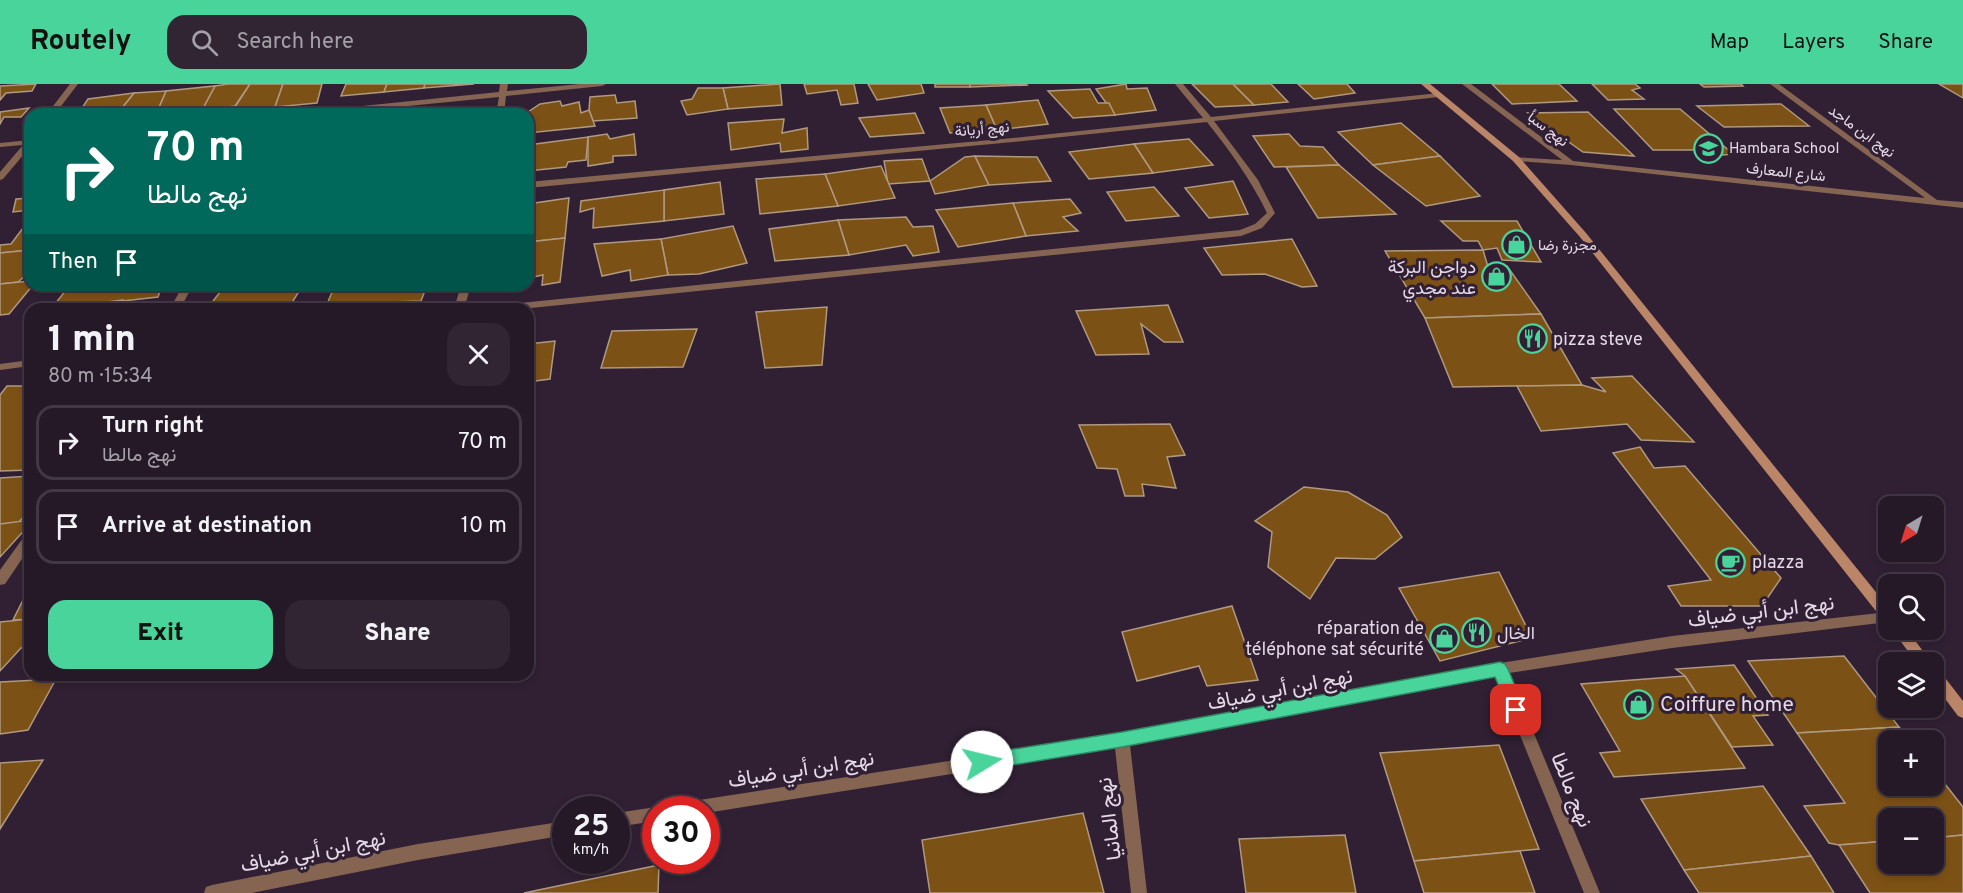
<!DOCTYPE html>
<html lang="en">
<head>
<meta charset="utf-8">
<style>
  :root { --surface:#251827; --page:#312533; --text:#f1f3f6; --muted:#a3a0a7; --line:#423744; --accent:#49d49c }
  body { margin:0; font-family:Overpass,Vazirmatn,sans-serif; background:var(--page); color:var(--text); height:100vh; display:flex; flex-direction:column; font-size:22px; white-space:nowrap }
  * { box-sizing:border-box; margin:0 }
  p { font-size:20px; color:var(--muted) }
  .icon { flex:none; width:33px; height:33px; fill:none; stroke:currentColor; stroke-width:2; stroke-linecap:round; stroke-linejoin:round }
  .map { position:relative; flex:1; overflow:hidden }
  .drawer { position:absolute; left:24px; top:219px; width:510px; height:378px; display:flex; flex-direction:column; background:var(--surface); border-radius:18px; box-shadow:0 3px 9px #0003,0 0 0 2px var(--line) }
  .drawer>* { flex:none }
  .guide { position:absolute; left:24px; top:24px; width:510px; height:183px; border-radius:18px; box-shadow:0 3px 9px #0003,0 0 0 2px var(--line); background:#00695c; color:#fff; overflow:hidden }
  .needle { width:39px; rotate:218deg }
  .controls { position:absolute; left:1878px; top:412px; display:grid; gap:12px }
  .controls a { display:grid; place-items:center; width:66px; height:66px; border-radius:12px; background:var(--surface); box-shadow:0 3px 9px #0003,0 0 0 2px var(--line); font-size:30px }
  .speed { position:absolute; left:552px; top:712px; display:flex; gap:12px; font-size:30px; font-weight:700; text-align:center }
  .speed>* { display:grid; place-content:center; width:78px; height:78px; border-radius:50%; background:var(--surface); box-shadow:0 3px 9px #0003,0 0 0 2px var(--line); line-height:1 }
  .speed small { font-size:15px; font-weight:400 }
  .speed .limit { border:9px solid #d22; background:#fff; color:#111 }
  .pin { position:absolute; display:grid; place-items:center; width:51px; height:51px; color:#fff; margin:-26px; border-radius:12px; box-shadow:0 3px 9px #0006 }
  .me { position:absolute; width:66px; margin:-33px; rotate:81deg; stroke-linejoin:round; filter:drop-shadow(0 0 4px #0008) }
  .turn { display:flex; align-items:center; gap:21px; height:126px; padding:0 24px; font-size:27px }
  .turn .icon { width:78px; height:78px; stroke-width:2.5 }
  .turn b { display:block; font-size:42px; line-height:51px }
  .then { display:flex; align-items:center; height:57px; padding:0 24px; background:#0003; gap:12px; font-size:22px }
  .round { display:grid; place-items:center; flex:none; width:63px; height:63px; border-radius:18px; background:var(--page) }
  .head { display:flex; align-items:center; justify-content:space-between; height:102px; padding:0 24px }
  h1 { font-size:36px; font-weight:800; line-height:45px }
  .button { display:flex; gap:12px; margin-top:auto; padding:12px 24px }
  .button a { flex:1; height:69px; border-radius:18px; background:var(--accent); color:#111; font-size:24px; font-weight:800; line-height:69px; text-align:center }
  .button a+a { background:var(--page); color:var(--text) }
  ul { padding:0; list-style:none }
  li { display:flex; align-items:center; gap:18px; height:75px; margin:0 12px 9px; padding:0 12px; border:3px solid var(--line); border-radius:18px }
  li div { flex:1 }
  li b { display:block; font-size:22px }
  li em { font-style:normal }
  header { display:flex; align-items:center; gap:36px; box-sizing:border-box; height:84px; padding:0 30px; background:var(--accent); color:#111 }
  header strong { font-size:28px }
  nav { display:flex; gap:33px; margin-inline-start:auto; font-size:21px }
  .search { width:420px; height:54px; background:var(--page); display:flex; align-items:center; gap:15px; box-sizing:border-box; padding:0 21px; border-radius:18px; color:var(--muted); font-size:22px }
  .map>svg:first-child { display:block }
  .building { fill:#7c5115; stroke:#af9980; stroke-width:1.5 }
  .lines { fill:none; stroke-linecap:round; stroke-linejoin:round }
  .street { fill:#866452; fill-rule:evenodd }
  .secondary { fill:#bb8568; fill-rule:evenodd }
  .route { fill:#49d49c; stroke:#2f8a65; stroke-width:1.5 }
  .labels { text-anchor:middle; stroke-width:6; stroke-linejoin:round; paint-order:stroke }
  .far-street-label { font-size:15px; fill:#e5d9e7; stroke:#312034 }
  .far-poi-label { font-size:15px; fill:#e5d9e7; stroke:#312034; text-anchor:start }
  .poi-label { font-size:18px; fill:#e5d9e7; stroke:#312034; text-anchor:start }
  .near-street-label { font-size:21px; fill:#e5d9e7; stroke:#312034 }
  .near-poi-label { font-size:21px; fill:#e5d9e7; stroke:#312034; text-anchor:start }
</style>
</head>
<body>
<header>
<strong>Routely</strong>
<div class="search"><svg class="icon" aria-label="search" viewBox="0 0 24 24"><circle cx="10" cy="10" r="6"/><path d="M15 15l6 6"/></svg>Search here</div>
<nav><a>Map</a><a>Layers</a><a>Share</a></nav>
</header>
<div class="map">
<svg width="1963" height="809" viewBox="0 0 1963 809">
  <rect width="100%" height="100%" fill="#312034"/>
  <!-- building -->
  <g class="building">
    <path d="M36 0 32 7 6 9 0 16V2Z"/>
    <path d="M228 0H250L235 22 202 26 215 2Z"/>
    <path d="M250 0H283L275 23 233 26Z"/>
    <path d="M283 0H322L317 19 275 23Z"/>
    <path d="M346 0H387L384 8 341 12Z"/>
    <path d="M387 0H425L424 4 384 8Z"/>
    <path d="M425 0H474L424 4Z"/>
    <path d="M780 0 782 21 728 25 723 4Z"/>
    <path d="M804 0H854L858 19 841 21 837 6 807 10Z"/>
    <path d="M868 0H921L924 9 877 16Z"/>
    <rect x="935" y="0" width="35" height="3"/>
    <path d="M970 0H1026L1027 1 970 3Z"/>
    <path d="M1126 0 1127 5 1147 4 1156 26 1115 31 1096 5Z"/>
    <path d="M1192 0H1233L1254 21 1215 23Z"/>
    <path d="M1233 0H1271L1288 18 1254 21Z"/>
    <path d="M1298 0H1347L1355 9 1314 15Z"/>
    <path d="M1492 0H1559L1577 17 1512 20Z"/>
    <path d="M1592 0H1635L1640 4 1632 6 1644 15 1608 16Z"/>
    <path d="M1700 0H1741L1743 2 1704 3Z"/>
    <path d="M1939 0H1963V14Z"/>
    <path d="M215 2 202 26 156 30 166 7Z"/>
    <path d="M698 4H723L728 25 687 31 681 17 692 15Z"/>
    <path d="M1090 5 1098 19H1109L1115 31 1073 34 1048 7Z"/>
    <path d="M166 7 156 30H117L134 9Z"/>
    <path d="M134 9 117 30H78L88 15Z"/>
    <path d="M615 11 617 19 635 17 637 34 593 37 589 26 590 13Z"/>
    <path d="M1038 16 1048 40 997 46 986 21Z"/>
    <path d="M560 17 562 22 579 18 581 29 589 26 595 42 528 49V30H525L540 20Z"/>
    <path d="M1781 20 1809 42 1724 43 1697 22Z"/>
    <path d="M986 21 997 46 950 49 940 24Z"/>
    <path d="M29 24 21 33H4L0 40V28Z"/>
    <path d="M452 24 450 30H417Z"/>
    <path d="M1614 25H1680L1733 70 1704 73 1696 66H1653Z"/>
    <path d="M1588 28 1634 72 1583 68 1528 29Z"/>
    <path d="M915 29 924 49 870 53 859 34Z"/>
    <path d="M784 35 782 49 807 44 808 65 781 68 780 59 731 66 728 39Z"/>
    <path d="M1401 39 1440 72 1373 81 1338 48Z"/>
    <path d="M607 50 610 55 634 50 636 71 613 72V78L588 82V53Z"/>
    <path d="M1289 50 1300 62 1323 63 1339 81 1274 83 1253 52Z"/>
    <path d="M588 53 586 76 568 78 566 83 528 87V61Z"/>
    <path d="M1189 55 1213 81 1153 89 1134 60Z"/>
    <path d="M1134 60 1153 89 1089 95 1069 68Z"/>
    <path d="M975 72 989 101 935 110 930 97 965 73Z"/>
    <path d="M975 72 1037 73 1051 97 989 101Z"/>
    <path d="M1440 72 1480 112 1426 122 1373 81Z"/>
    <path d="M922 75 930 97 888 100 884 77Z"/>
    <path d="M1339 81 1396 130 1318 134 1286 83Z"/>
    <path d="M881 82 895 114 838 122 825 90Z"/>
    <path d="M825 90 838 122 760 130 756 95Z"/>
    <path d="M1233 97 1248 130 1209 134 1185 104Z"/>
    <path d="M720 98 724 130 664 137V106Z"/>
    <path d="M1154 103 1179 132 1126 137 1107 108Z"/>
    <path d="M664 106V137L593 144 594 124 580 128 581 117Z"/>
    <path d="M30 114V126L13 128 16 115Z"/>
    <path d="M569 114 565 154 528 158V120Z"/>
    <path d="M1070 115 1081 129 1063 133 1078 147 1026 152 1013 119Z"/>
    <path d="M1013 119 1026 152 958 163 936 126Z"/>
    <path d="M906 133 913 143 933 142 939 168 913 172 906 161 849 171 838 136Z"/>
    <path d="M838 136 849 171 775 177 769 145Z"/>
    <path d="M1441 137H1517L1541 178 1502 176 1497 164 1483 166 1478 157H1463Z"/>
    <path d="M26 140H30V166L0 169V161L11 160Z"/>
    <path d="M733 142 747 179 699 190 668 191 661 155Z"/>
    <path d="M565 154 560 198 542 201 543 191 528 194V158Z"/>
    <path d="M661 155 668 191 631 197 630 186 602 192 594 160Z"/>
    <path d="M1292 155 1317 202 1302 203 1265 190 1222 191 1204 164Z"/>
    <path d="M30 166V191H26L18 198 0 200V169Z"/>
    <path d="M1483 166 1488 183 1507 182 1541 230 1425 234 1385 167Z"/>
    <path d="M30 197V201H33L9 230 0 231V200Z"/>
    <path d="M70 201H162L158 213 51 225Z"/>
    <path d="M281 201H303L288 225H207L220 208Z"/>
    <path d="M335 201H427L421 217 392 218 393 225H325Z"/>
    <path d="M123 216 117 225H50H51Z"/>
    <path d="M1168 221 1183 258H1164L1141 240 1149 270 1096 271 1076 227Z"/>
    <path d="M827 223 822 281 765 284 756 228Z"/>
    <path d="M1541 230 1582 301 1453 303 1425 234Z"/>
    <path d="M697 245 683 283 601 284 612 247Z"/>
    <path d="M555 257 550 295 528 298V260Z"/>
    <path d="M1632 292 1694 358 1641 356 1627 340 1541 347 1517 302 1582 301 1606 308 1592 294Z"/>
    <path d="M7 302H30V386L0 387V311Z"/>
    <path d="M1170 340 1185 371 1167 373 1176 404 1142 400 1144 412H1125L1117 385 1097 384 1079 341Z"/>
    <path d="M1640 363 1654 384 1685 382 1781 494 1762 522H1681L1668 502 1711 496 1613 369Z"/>
    <path d="M30 392V409L27 413H30V425L18 439 0 440V394Z"/>
    <path d="M1304 403 1348 408 1387 431 1402 453 1375 475 1336 474 1310 515 1268 483 1272 448 1255 437Z"/>
    <path d="M30 436V440L0 473V440Z"/>
    <path d="M1499 488 1532 554 1440 577 1399 504Z"/>
    <path d="M30 502V535L13 536Z"/>
    <path d="M1232 522 1258 596 1207 602 1199 582 1137 597 1122 548Z"/>
    <path d="M30 535V563L21 564 0 587V538Z"/>
    <path d="M1844 572 1899 643 1797 649 1748 577Z"/>
    <path d="M1734 581 1768 631 1753 632 1773 661 1732 663 1685 592 1676 585Z"/>
    <path d="M1685 592 1745 684 1614 693 1600 669 1620 667 1581 600Z"/>
    <path d="M56 595 28 646 0 650V598Z"/>
    <path d="M1899 643 1911 657H1888V702H1934V686L1963 723V751L1934 754V735H1888V757L1839 761 1829 759 1804 722 1845 719 1797 649Z"/>
    <path d="M1499 661 1539 765 1414 777 1380 669Z"/>
    <path d="M43 676 0 745V679Z"/>
    <path d="M1763 702 1811 772 1684 786 1641 715Z"/>
    <path d="M1083 729 1104 809H930L922 756Z"/>
    <path d="M1345 751 1356 809H1246L1239 755Z"/>
    <path d="M1963 751V809H1870L1839 761 1888 757V780H1934V754Z"/>
    <path d="M1520 767 1535 809H1424L1414 777Z"/>
    <path d="M1811 772 1834 809H1699L1684 786Z"/>
    <path d="M659 781 658 809H524Z"/>
  </g>
  <g class="lines">
    <!-- street -->
    <g class="street">
      <path d="M70 0H78L55 30H47Z"/>
      <path d="M500 0H508L507 7 580 0H606L602 2 506 12 504 30H496L499 13 327 30H300L304 28 499 8Z"/>
      <path d="M1175 0H1183L1211 33 1439 9 1443 11 1439 13 1214 37 1258 96 1275 129 1262 144 1241 152 521 225H487L492 222 1240 146 1255 140 1267 129C1251 96 1230 67 1207 38L1023 57 528 104V98L1023 53 1203 34Z"/>
      <path d="M1462 0H1471L1573 77 1925 114 1770 0H1779L1937 116 1963 118V124L1571 81 1516 77 1512 75 1513 73 1562 76Z"/>
      <path d="M30 56V63L3 95 0 96V88L23 61 0 63V59Z"/>
      <path d="M183 201H193L180 225H170Z"/>
      <path d="M461 201H471L464 225H454Z"/>
      <path d="M30 276V282L0 286V280Z"/>
      <path d="M30 448V463L5 500 0 501V486L26 450Z"/>
      <path d="M1888 528V538L1672 564 1509 589 1600 809H1584L1496 592 1130 661 1147 809H1131L1115 664 706 729V726H672L674 721 680 719 1122 650 1500 579 1672 552Z"/>
      <path d="M656 723 662 726H656V737L616 743V729Z"/>
      <path d="M566 737V751L418 776 252 809H204L206 803 212 801 418 760Z"/>
    </g>
    <!-- secondary -->
    <g class="secondary">
      <path d="M1421 0H1430L1519 73 1586 149 1888 523V537L1883 536 1580 153 1513 77Z"/>
      <path d="M1892 546H1907L1932 579H1917Z"/>
      <path d="M1934 584 1939 586 1963 617V634L1958 632 1934 600Z"/>
    </g>
  </g>
  <!-- route -->
  <path class="route" d="M1500 578 1505 580 1508 585 1525 626 1522 631 1516 633 1511 631 1495 593 1122 663 982 686 976 683 973 678 976 673 982 670 1122 648Z"/>
  <!-- icons -->
  <defs>
    <symbol id="school-ring" viewBox="-11 -11 22 22"><circle r="9.5" fill="#312034" stroke="#49d49c" stroke-width="1.5"/><path d="M0-5L7-2L0 1L-7-2ZM-4 1L0 2.5L4 1V4Q0 6-4 4Z" fill="#49d49c"/></symbol>
    <symbol id="shop-ring" viewBox="-11 -11 22 22"><circle r="9.5" fill="#312034" stroke="#49d49c" stroke-width="1.5"/><path d="M-5-2.5h2.3a2.7 3.5 0 0 1 5.4 0H5L5.5 6h-11ZM-1.5-2.5h3a1.5 2.3 0 0 0-3 0Z" fill="#49d49c"/></symbol>
    <symbol id="restaurant-ring" viewBox="-11 -11 22 22"><circle r="9.5" fill="#312034" stroke="#49d49c" stroke-width="1.5"/><path d="M-5-6h1v4h1v-4h1v4h1v-4h1v5L-1.5 .5V6h-2V.5L-5-1ZM5-6V6H3V1.5H1.5Q1.5-4 5-6Z" fill="#49d49c"/></symbol>
    <symbol id="cafe-ring" viewBox="-11 -11 22 22"><circle r="9.5" fill="#312034" stroke="#49d49c" stroke-width="1.5"/><path d="M-5.5-4.5H6V0H3Q3 3.5 0 3.5H-2.5Q-5.5 3.5-5.5 0ZM3-3.2v2h1.7v-2ZM-6 4.5H4V6H-6Z" fill="#49d49c"/></symbol>
  </defs>
  <g fill-rule="evenodd">
    <use href="#school-ring" x="1692" y="48" width="33" height="33"/>
    <use href="#shop-ring" x="1500" y="144" width="33" height="33"/>
    <use href="#shop-ring" x="1480" y="176" width="33" height="33"/>
    <use href="#restaurant-ring" x="1516" y="238" width="33" height="33"/>
    <use href="#cafe-ring" x="1714" y="462" width="33" height="33"/>
    <use href="#restaurant-ring" x="1460" y="532" width="33" height="33"/>
    <use href="#shop-ring" x="1428" y="538" width="33" height="33"/>
    <use href="#shop-ring" x="1622" y="604" width="33" height="33"/>
  </g>
  <g class="labels">
    <!-- far-street labels -->
    <g class="far-street-label">
      <text transform="translate(982 45) rotate(-5)" y="5">نهج أريانة</text>
      <text transform="translate(1548 45) rotate(37)" y="5">نهج سبأ</text>
      <text transform="translate(1862 47) rotate(36)" y="5">نهج ابن ماجد</text>
      <text transform="translate(1786 88) rotate(6)" y="5">شارع المعارف</text>
    </g>
    <!-- far-poi labels -->
    <g class="far-poi-label">
      <text x="1729" y="69">Hambara School</text>
      <text x="1538" y="166">مجزرة رضا</text>
    </g>
    <!-- poi labels -->
    <g class="poi-label">
      <text x="1476" y="189" text-anchor="end">دواجن البركة<tspan x="1476" dy="21">عند مجدي</tspan></text>
      <text x="1553" y="261">pizza steve</text>
      <text x="1752" y="484">plazza</text>
      <text x="1424" y="550" text-anchor="end">réparation de<tspan x="1424" dy="21">téléphone sat sécurité</tspan></text>
      <text x="1497" y="555">الخال</text>
    </g>
    <!-- near-street labels -->
    <g class="near-street-label">
      <text transform="translate(1761 527) rotate(-7)" y="7">نهج ابن أبي ضياف</text>
      <text transform="translate(1280 605) rotate(-11)" y="7">نهج ابن أبي ضياف</text>
      <text transform="translate(801 685) rotate(-9)" y="7">نهج ابن أبي ضياف</text>
      <text transform="translate(1572 706) rotate(68)" y="7">نهج مالطا</text>
      <text transform="translate(1109 735) rotate(-97)" y="7">نهج المانيا</text>
      <text transform="translate(313 767) rotate(-11)" y="7">نهج ابن أبي ضياف</text>
    </g>
    <!-- near-poi labels -->
    <g class="near-poi-label">
      <text x="1660" y="627">Coiffure home</text>
    </g>
  </g>
</svg>
<div class="controls">
<a><svg class="needle" viewBox="-14 -14 28 28"><path d="M0-13l5 13h-10z" fill="#e53935"/><path d="M0 13l5-13h-10z" fill="#a3a0a7"/></svg></a>
<a><svg class="icon" aria-label="search" viewBox="0 0 24 24"><circle cx="10" cy="10" r="6"/><path d="M15 15l6 6"/></svg></a>
<a><svg class="icon" aria-label="layers" viewBox="0 0 24 24"><path d="M12 4l9 5-9 5-9-5zM3 14l9 5 9-5"/></svg></a>
<a>+</a>
<a>−</a>
</div>
<div class="speed"><div>25<small>km/h</small></div><div class="limit">30</div></div>
<div class="pin" style="left:1516px;top:626px;background:#d93025"><svg class="icon" aria-label="arrive" viewBox="0 0 24 24"><path d="M6 21V4h12l-3 4 3 4H6"/></svg></div>
<svg class="me" style="left:982px;top:678px" viewBox="-20 -20 40 40"><circle r="19" fill="#fff"/><path d="M0-13L10 11 0 6-10 11z" fill="#49d49c"/></svg>
<div class="guide">
<div class="turn"><svg class="icon" aria-label="right" viewBox="0 0 24 24"><path d="M7 20v-9h11M14 6l5 5-5 5"/></svg><div><b>70 m</b>نهج مالطا</div></div>
<div class="then">Then<svg class="icon" aria-label="arrive" viewBox="0 0 24 24"><path d="M6 21V4h12l-3 4 3 4H6"/></svg></div>
</div>
<section class="drawer">
<div class="head"><div><h1>1 min</h1><p>80 m · 15:34</p></div><a class="round"><svg class="icon" aria-label="close" viewBox="0 0 24 24"><path d="M6 6l12 12M18 6L6 18"/></svg></a></div>
<ul>
<li><svg class="icon" aria-label="right" viewBox="0 0 24 24"><path d="M7 20v-9h11M14 6l5 5-5 5"/></svg><div><b>Turn right</b><p>نهج مالطا</p></div><em>70 m</em></li>
<li><svg class="icon" aria-label="arrive" viewBox="0 0 24 24"><path d="M6 21V4h12l-3 4 3 4H6"/></svg><div><b>Arrive at destination</b></div><em>10 m</em></li>
</ul>
<div class="button"><a>Exit</a><a>Share</a></div>
</section>
</div>
</body>
</html>
